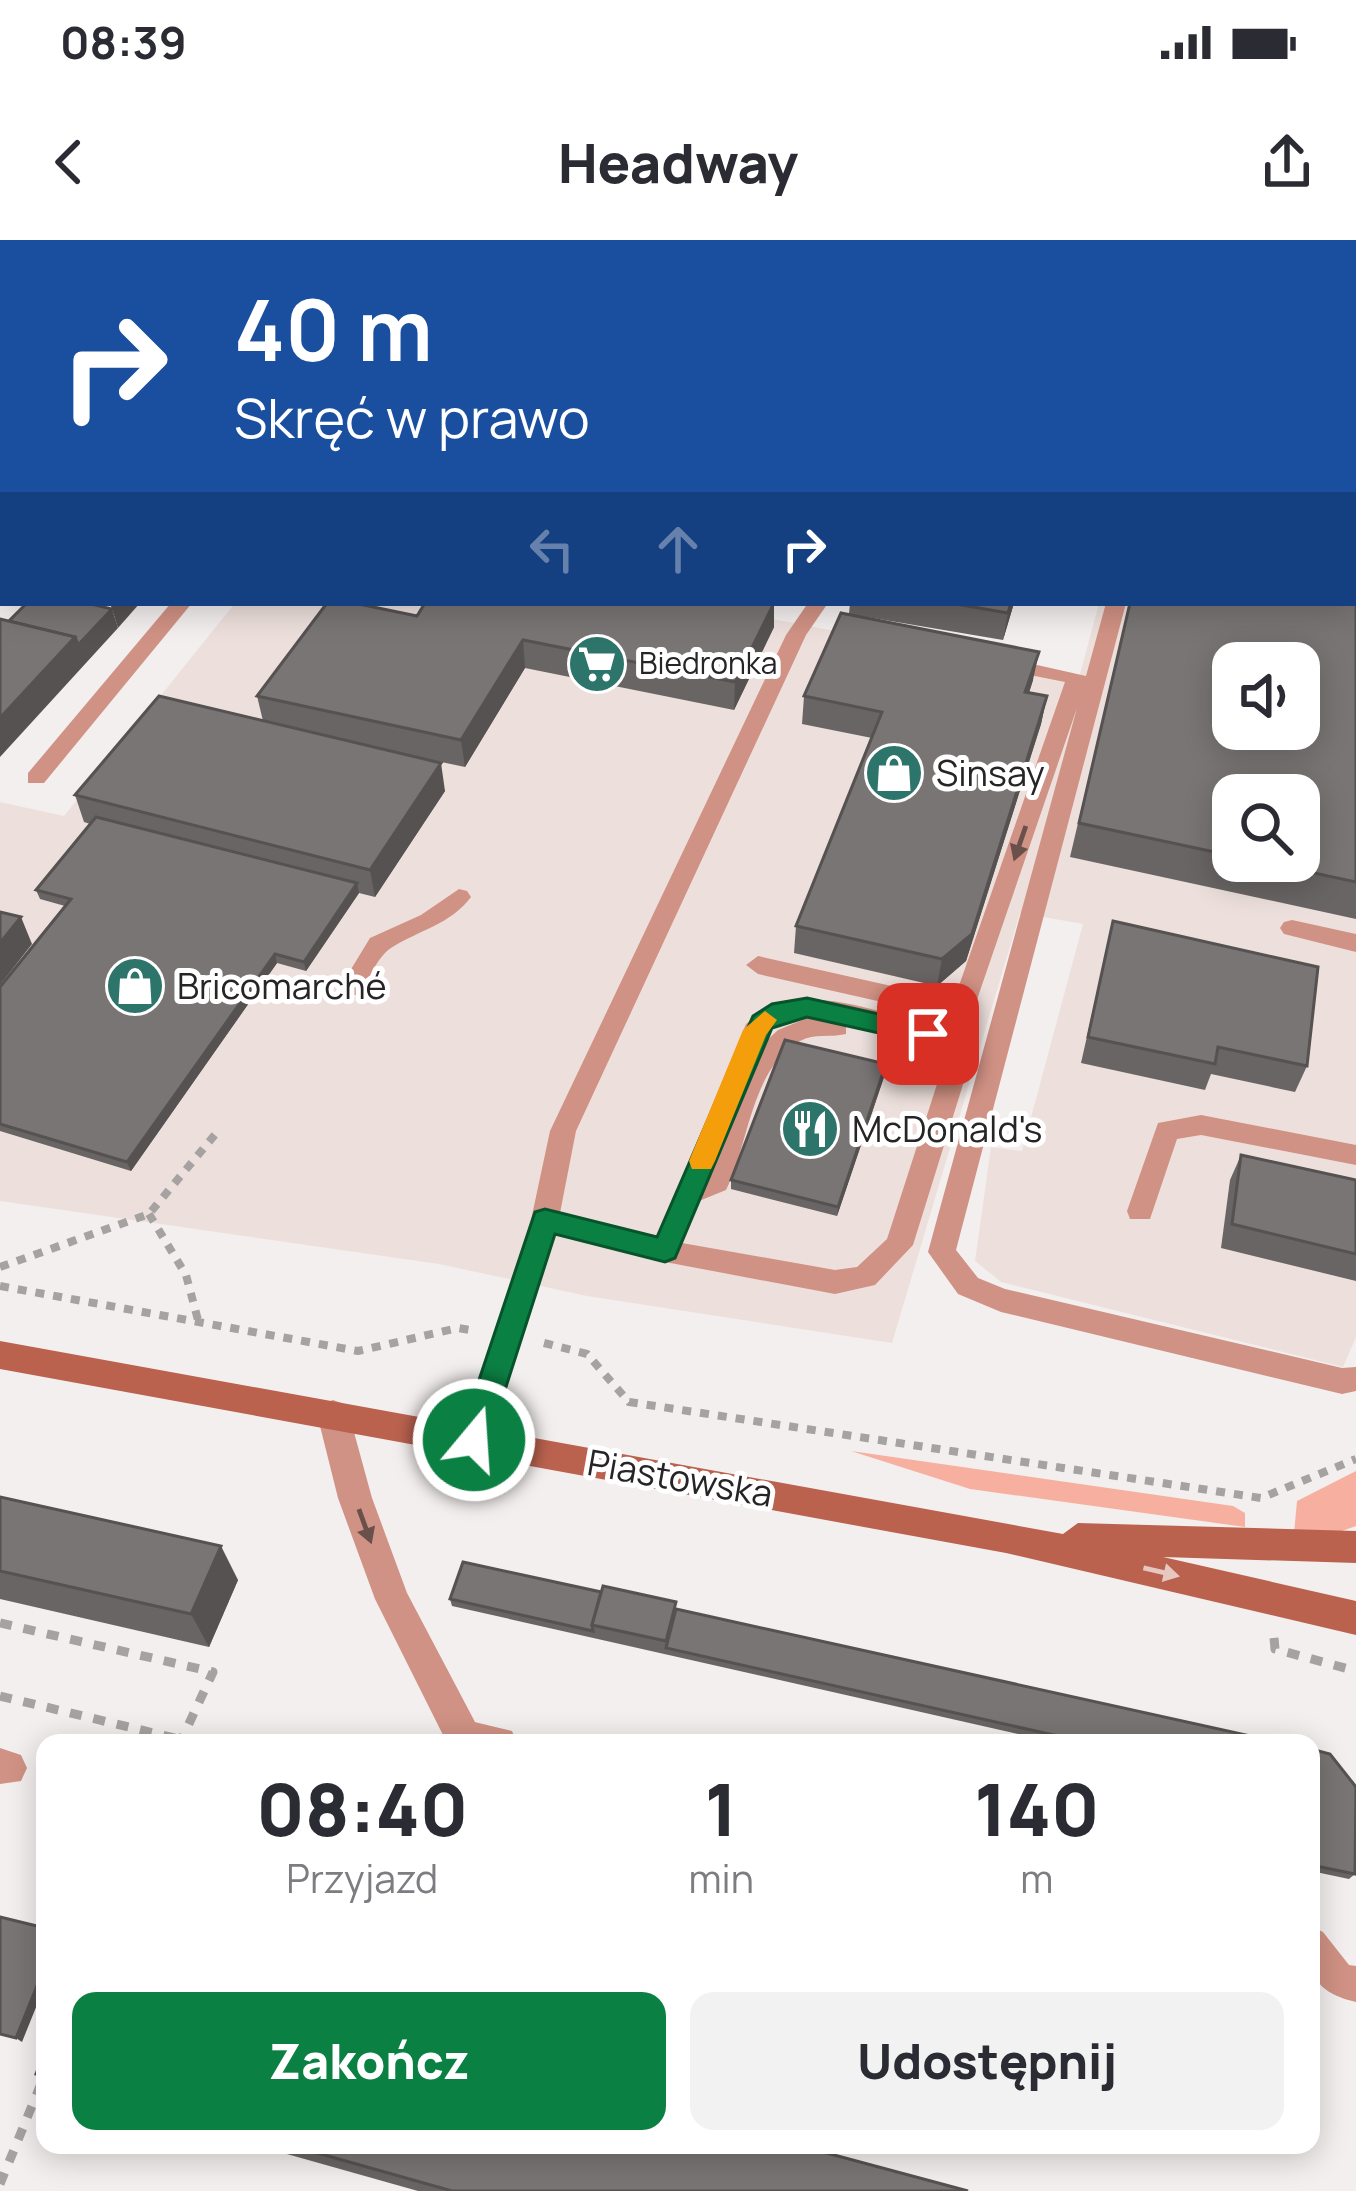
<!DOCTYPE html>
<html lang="pl">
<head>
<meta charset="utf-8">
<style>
  :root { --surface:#fff; --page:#f2f2f3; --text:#2b2b33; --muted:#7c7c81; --accent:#0b8043 }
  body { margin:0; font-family:Manrope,sans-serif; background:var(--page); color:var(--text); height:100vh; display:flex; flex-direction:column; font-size:45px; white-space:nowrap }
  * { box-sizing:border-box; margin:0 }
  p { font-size:39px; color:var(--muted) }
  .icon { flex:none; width:66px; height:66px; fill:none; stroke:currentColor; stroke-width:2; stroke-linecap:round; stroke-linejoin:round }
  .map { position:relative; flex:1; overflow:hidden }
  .details { position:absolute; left:36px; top:1494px; width:1284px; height:420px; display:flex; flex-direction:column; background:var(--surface); border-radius:24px; box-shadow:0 6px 30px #0003 }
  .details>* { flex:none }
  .banner { position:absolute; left:0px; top:0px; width:1356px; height:366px; box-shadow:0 6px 30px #0003; background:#1a4fa0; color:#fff; overflow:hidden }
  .tools { position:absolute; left:1212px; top:402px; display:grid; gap:24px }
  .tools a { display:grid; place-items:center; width:108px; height:108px; border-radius:24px; background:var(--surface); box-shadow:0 6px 30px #0003; font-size:60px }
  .pin { position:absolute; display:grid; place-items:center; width:102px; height:102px; color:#fff; margin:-51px; border-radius:24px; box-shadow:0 6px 18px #0006 }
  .me { position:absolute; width:132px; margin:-66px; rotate:18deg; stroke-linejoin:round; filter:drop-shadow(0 0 9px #0008) }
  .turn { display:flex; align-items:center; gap:42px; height:252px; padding:0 36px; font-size:54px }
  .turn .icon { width:156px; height:156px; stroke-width:2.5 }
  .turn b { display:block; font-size:84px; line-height:102px }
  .lanes { display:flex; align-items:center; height:114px; padding:0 36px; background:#0003; justify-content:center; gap:60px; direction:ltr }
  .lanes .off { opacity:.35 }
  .eta { display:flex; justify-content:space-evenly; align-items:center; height:204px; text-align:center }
  .eta b { font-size:72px; font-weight:800; line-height:84px }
  .button { display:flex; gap:24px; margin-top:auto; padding:24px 36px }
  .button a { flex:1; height:138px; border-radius:24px; background:var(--accent); color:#fff; font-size:48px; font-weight:800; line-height:138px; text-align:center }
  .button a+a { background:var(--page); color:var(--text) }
  .status { display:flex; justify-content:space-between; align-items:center; height:84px; padding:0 60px; background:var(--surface); direction:ltr }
  .status svg { height:33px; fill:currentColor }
  header { display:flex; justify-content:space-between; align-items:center; height:156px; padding:0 36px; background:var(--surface); font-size:54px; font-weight:800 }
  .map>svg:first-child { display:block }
  .built { fill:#ede0dc; fill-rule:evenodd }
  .green { fill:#f7b09f }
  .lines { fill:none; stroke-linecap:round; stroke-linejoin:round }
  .path-far2 { stroke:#a6a2a2; stroke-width:4.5; stroke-dasharray:6 6; stroke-linecap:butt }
  .path-far1 { stroke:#a6a2a2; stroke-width:8; stroke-dasharray:9 9; stroke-linecap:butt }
  .path { stroke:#a6a2a2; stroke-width:9; stroke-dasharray:12 12; stroke-linecap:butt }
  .lane { fill:#d09284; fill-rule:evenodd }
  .street { fill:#d09284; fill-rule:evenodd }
  .secondary { fill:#bb624f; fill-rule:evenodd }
  .wall { fill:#686564; fill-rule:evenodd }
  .shaded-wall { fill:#555251 }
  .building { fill:#797574; stroke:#555251; stroke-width:3; fill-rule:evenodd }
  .oneway { fill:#6a504a }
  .oneway2 { fill:#e7c8c1 }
  .route { fill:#0b8043; stroke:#07532c; stroke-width:3 }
  .slow { fill:#f59e0b }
  .labels { text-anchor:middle; stroke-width:10; stroke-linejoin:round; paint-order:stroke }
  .far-poi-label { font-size:30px; fill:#262424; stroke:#fff; text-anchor:start }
  .poi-label { font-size:36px; fill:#262424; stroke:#fff; text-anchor:start }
  .street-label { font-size:36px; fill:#262424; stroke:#fff }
</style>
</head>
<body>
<div class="status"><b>08:39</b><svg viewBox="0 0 49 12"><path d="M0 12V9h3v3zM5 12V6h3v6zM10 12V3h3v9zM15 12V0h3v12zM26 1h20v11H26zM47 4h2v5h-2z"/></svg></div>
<header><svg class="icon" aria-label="back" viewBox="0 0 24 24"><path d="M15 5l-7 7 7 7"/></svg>Headway<svg class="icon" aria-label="share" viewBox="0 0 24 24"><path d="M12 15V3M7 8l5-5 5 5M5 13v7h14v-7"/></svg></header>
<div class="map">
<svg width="1356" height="1951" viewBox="0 0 1356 1951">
  <rect width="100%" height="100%" fill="#f3efee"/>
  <!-- built -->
  <path class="built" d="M1030 0H1356V1097L1343 1127 1001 1042 975 1021 991 907 1022 911 1083 684 1020 673 892 1103 587 1056 439 1024 0 961V562L64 576 235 363H689L1079 438 1099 363H1353V3ZM1233 423H1299V489H1233ZM1233 555H1299V621H1233Z"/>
  <!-- green -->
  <g class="green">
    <path d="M851 1211 1233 1266 1245 1273V1287L970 1249Z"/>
    <path d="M1356 1231V1286L1336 1293H1294L1297 1261Z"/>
  </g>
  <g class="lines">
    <!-- path-far2 -->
    <g class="path-far2">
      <path d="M126 0 142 3"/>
      <path d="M282 3 291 0"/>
      <path d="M316 3 320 0"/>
    </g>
    <!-- path-far1 -->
    <g class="path-far1">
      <path d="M149 974 186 1035 198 1080"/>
      <path d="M0 1027 149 974 218 891"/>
      <path d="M0 1046 358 1111 458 1088 476 1091"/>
      <path d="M544 1103 587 1114 629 1162 1261 1258 1356 1219"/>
    </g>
    <!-- path -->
    <g class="path">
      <path d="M0 1383 213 1432 180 1503"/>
      <path d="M1274 1398 1275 1409 1356 1431"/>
      <path d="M0 1456 195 1503"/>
      <path d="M0 1944 45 1834"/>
    </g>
    <!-- lane -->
    <g class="lane">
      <path d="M0 99 3 100V110L0 109Z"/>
      <path d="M171 363H192L44 543H28V533Z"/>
      <path d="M808 363H828L806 395 576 891 560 973 657 998 746 784C790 746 845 761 896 776 910 780 929 782 940 790 957 804 962 817 965 838L913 1005 875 1045 835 1054 665 1022 554 993 489 1200 484 1209 474 1213 464 1209 459 1200 531 980 550 891 786 395ZM810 777 778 790 761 806C771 781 794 777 818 778ZM846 781C884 789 934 794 939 838L887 999 857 1027 835 1030 682 1003 699 961 726 950C749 904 751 828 800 801 815 793 830 798 846 794Z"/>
      <path d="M1106 363H1126L956 1010 978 1038 1005 1049 1342 1128 1356 1127V1151L1342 1154 1001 1072 958 1054 928 1012 1077 468 971 777 962 780 758 734 746 725 758 716 954 760 1065 442 995 428 992 423 1002 417 1086 436Z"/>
      <path d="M459 649 467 651 471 657C450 685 419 690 391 708 377 717 368 741 360 755H342L339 749 370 698 421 675Z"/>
      <path d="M1292 680 1356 694V712L1284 694 1280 688 1284 682Z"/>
      <path d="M1201 875 1356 905V925L1201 895 1177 899 1150 979H1130L1127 971 1158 883Z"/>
      <path d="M462 1479 512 1491 517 1503H449L446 1495 450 1484Z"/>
      <path d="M1311 1686 1323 1692 1349 1725 1356 1726V1762C1307 1750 1311 1730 1311 1686Z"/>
    </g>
    <!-- street -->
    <g class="street">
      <path d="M42 0H77L79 3H44Z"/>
      <path d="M1003 0H1021L1001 3Z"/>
      <path d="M333 1160 344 1164 349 1174 372 1258 407 1353 475 1482 480 1495 477 1503H447L375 1359 338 1258 317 1174 322 1164Z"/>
      <path d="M0 1508 21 1515 27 1528 21 1541 0 1544Z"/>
    </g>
    <!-- secondary -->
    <path class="secondary" d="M0 1101 1063 1294 1078 1283 1356 1291V1323L1163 1317 1356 1361V1395L1006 1313 0 1129Z"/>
  </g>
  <!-- wall -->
  <g class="wall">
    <path d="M547 0H677L676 3H547Z"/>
    <path d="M1356 0V143L1353 142V3Z"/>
    <rect x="0" y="3" width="3" height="60"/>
    <path d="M1356 205V679L1070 617 1130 363H1353ZM1233 555 1299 621H1233Z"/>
    <path d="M850 363H1014L1003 400 849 374Z"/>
    <path d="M417 376 774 387 734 470 525 428 465 527 375 508 445 551 375 657 359 653 306 731 277 723 131 931 0 891V747L65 666 40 659 36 650 90 584 84 582 75 555 263 481 257 456Z"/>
    <path d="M1033 440 1029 453 1047 456 1041 484 966 721 937 746 794 713 796 686 872 498 802 484 804 456Z"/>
    <path d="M1113 681 1307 826 1295 852 1211 834 1205 850 1081 823Z"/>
    <path d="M886 824 885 834 837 976 731 949V940Z"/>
    <path d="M1241 915 1356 940V1041L1221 1008 1230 940Z"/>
    <path d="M0 1257 238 1340 209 1407 0 1359Z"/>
    <path d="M450 1359 676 1369 1282 1503H1058L452 1366Z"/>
    <path d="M1311 1509 1355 1634 1349 1639 1311 1631Z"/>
    <path d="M255 1905H797L968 1951H418Z"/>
  </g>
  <!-- shaded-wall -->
  <g class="shaded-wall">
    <path d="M3 280V318L0 321V283Z"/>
    <path d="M110 363H140L118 388Z"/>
    <path d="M774 363V387L734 470 735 442Z"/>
    <path d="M1011 363H1014L1003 400 1008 373Z"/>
    <path d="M112 369 118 388 0 517V478L75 397Z"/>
    <path d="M523 400 525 428 465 527 461 500Z"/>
    <path d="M1039 412 1033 440 1020 480 1025 452Z"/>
    <path d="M1047 456 1041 484 966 721 937 746 942 719Z"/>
    <path d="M441 523 445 551 375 657 370 630Z"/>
    <path d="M357 643 359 653 306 731 304 722Z"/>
    <path d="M21 677 32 704 0 745V703Z"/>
    <path d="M275 714 277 723 131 931 127 922Z"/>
    <path d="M886 824 885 834 837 976 838 967Z"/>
    <path d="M221 1306 238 1340 209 1407 191 1374Z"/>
    <path d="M45 1726V1745L22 1802 16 1798Z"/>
  </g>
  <!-- building -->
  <g class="building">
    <path d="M614 0H677L676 3H612Z"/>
    <path d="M1059 0H1122L1121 3H1058Z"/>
    <path d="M1122 0H1211L1210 3H1121Z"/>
    <path d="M1211 0H1356V60H1353V3H1210Z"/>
    <path d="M0 3H3V38L0 37Z"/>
    <path d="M1356 81V115L1353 114Z"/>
    <path d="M1353 205H1356V642L1258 621H1299V555H1233V616L1079 583 1130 363H1353ZM1233 423H1299V489H1233Z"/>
    <path d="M0 252 3 253V280L0 283Z"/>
    <path d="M27 363H87L112 369 78 405 75 397 9 381Z"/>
    <path d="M327 363H354L417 376 425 363H774L735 442 523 400 461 500 257 456Z"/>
    <path d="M950 363H1011L1008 373Z"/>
    <path d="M841 373 1039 412 1025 452 1047 456 972 694 942 719 796 686 882 472 804 456Z"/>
    <path d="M0 379 75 397 0 478Z"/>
    <path d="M159 456 441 523 370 630 75 555Z"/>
    <path d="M96 577 357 643 304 722 275 714 127 922 0 884V747L71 659 36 650Z"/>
    <path d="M0 672 21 677 0 703Z"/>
    <path d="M1113 681 1318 727 1307 826 1218 807 1215 824 1088 797Z"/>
    <path d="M785 800 886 824 838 967 731 940Z"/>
    <path d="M1241 915 1356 940V1014L1232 984Z"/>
    <path d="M0 1257 221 1306 191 1374 0 1331Z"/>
    <path d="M463 1322 601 1352 592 1385 593 1391 450 1359Z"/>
    <path d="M603 1346 676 1362 666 1401 592 1385Z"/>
    <path d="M676 1369 1282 1503H1089L666 1408Z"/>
    <path d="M1311 1509 1330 1514 1356 1547 1355 1634 1311 1625Z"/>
    <path d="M0 1677 45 1688V1726L16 1798 0 1794Z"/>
    <path d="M45 1811V1837L36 1834Z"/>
    <path d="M289 1905H797L968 1951H452Z"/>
  </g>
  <!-- one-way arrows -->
  <defs><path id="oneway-solid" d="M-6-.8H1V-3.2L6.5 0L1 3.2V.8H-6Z" transform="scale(3)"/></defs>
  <g class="oneway">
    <use href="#oneway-solid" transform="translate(1020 603) rotate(109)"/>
    <use href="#oneway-solid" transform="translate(365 1286) rotate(70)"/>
  </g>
  <use class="oneway2" href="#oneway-solid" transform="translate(1161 1332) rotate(13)"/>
  <!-- route -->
  <path class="route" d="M807 758 928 785 941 794 928 804 807 777 772 788 675 1018 665 1022 555 994 489 1200 485 1210H463L459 1200 535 972 545 969 657 997 753 776 772 764Z"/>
  <!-- slow -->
  <path class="slow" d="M765 771 777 780 766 795 715 921 711 929H692L689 921 743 790Z"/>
  <!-- icons -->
  <defs>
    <symbol id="supermarket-disc" viewBox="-11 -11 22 22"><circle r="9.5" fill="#2d746b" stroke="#fff"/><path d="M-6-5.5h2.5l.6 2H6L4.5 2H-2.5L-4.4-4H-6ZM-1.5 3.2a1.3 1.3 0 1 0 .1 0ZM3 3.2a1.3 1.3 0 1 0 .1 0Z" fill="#fff"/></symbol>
    <symbol id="shop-disc" viewBox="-11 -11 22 22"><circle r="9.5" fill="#2d746b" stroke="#fff"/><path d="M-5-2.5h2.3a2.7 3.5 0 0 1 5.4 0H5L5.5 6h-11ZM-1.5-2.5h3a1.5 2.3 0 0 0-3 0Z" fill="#fff"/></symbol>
    <symbol id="restaurant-disc" viewBox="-11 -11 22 22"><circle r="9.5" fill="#2d746b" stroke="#fff"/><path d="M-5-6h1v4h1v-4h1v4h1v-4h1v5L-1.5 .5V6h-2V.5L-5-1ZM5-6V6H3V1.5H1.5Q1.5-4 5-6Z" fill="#fff"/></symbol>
  </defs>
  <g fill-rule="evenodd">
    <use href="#supermarket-disc" x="564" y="391" width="66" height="66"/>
    <use href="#shop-disc" x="861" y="500" width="66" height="66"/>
    <use href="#shop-disc" x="102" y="713" width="66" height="66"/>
    <use href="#restaurant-disc" x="777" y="856" width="66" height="66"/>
  </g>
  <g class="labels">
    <!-- far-poi labels -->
    <g class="far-poi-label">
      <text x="639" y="434">Biedronka</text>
    </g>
    <!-- poi labels -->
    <g class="poi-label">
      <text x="936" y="546">Sinsay</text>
      <text x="177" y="759">Bricomarché</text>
      <text x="852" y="902">McDonald's</text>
    </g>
    <!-- street labels -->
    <g class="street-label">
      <text transform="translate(680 1238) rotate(10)" y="13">Piastowska</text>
    </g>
  </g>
</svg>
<div class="tools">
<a><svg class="icon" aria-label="sound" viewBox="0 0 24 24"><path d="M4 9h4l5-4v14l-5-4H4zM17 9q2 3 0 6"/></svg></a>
<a><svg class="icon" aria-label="search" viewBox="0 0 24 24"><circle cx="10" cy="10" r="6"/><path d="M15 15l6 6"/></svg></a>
</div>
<div class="pin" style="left:928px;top:794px;background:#d93025"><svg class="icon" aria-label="arrive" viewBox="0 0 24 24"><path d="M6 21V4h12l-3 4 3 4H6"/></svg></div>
<svg class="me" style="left:474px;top:1200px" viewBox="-20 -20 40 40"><circle r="17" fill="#0b8043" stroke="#fff" stroke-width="3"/><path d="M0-11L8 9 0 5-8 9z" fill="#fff"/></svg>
<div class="banner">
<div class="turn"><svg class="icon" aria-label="right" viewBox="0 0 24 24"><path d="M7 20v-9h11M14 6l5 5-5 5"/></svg><div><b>40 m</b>Skręć w prawo</div></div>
<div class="lanes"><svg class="icon off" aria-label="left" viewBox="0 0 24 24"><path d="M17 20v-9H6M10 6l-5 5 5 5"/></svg><svg class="icon off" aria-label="ahead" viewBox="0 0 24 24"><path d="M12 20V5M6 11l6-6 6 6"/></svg><svg class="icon" aria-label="right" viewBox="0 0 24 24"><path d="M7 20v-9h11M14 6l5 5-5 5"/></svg></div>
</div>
<section class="details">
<div class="eta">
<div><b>08:40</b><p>Przyjazd</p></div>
<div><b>1</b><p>min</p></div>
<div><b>140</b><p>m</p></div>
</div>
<div class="button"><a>Zakończ</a><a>Udostępnij</a></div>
</section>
</div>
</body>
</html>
